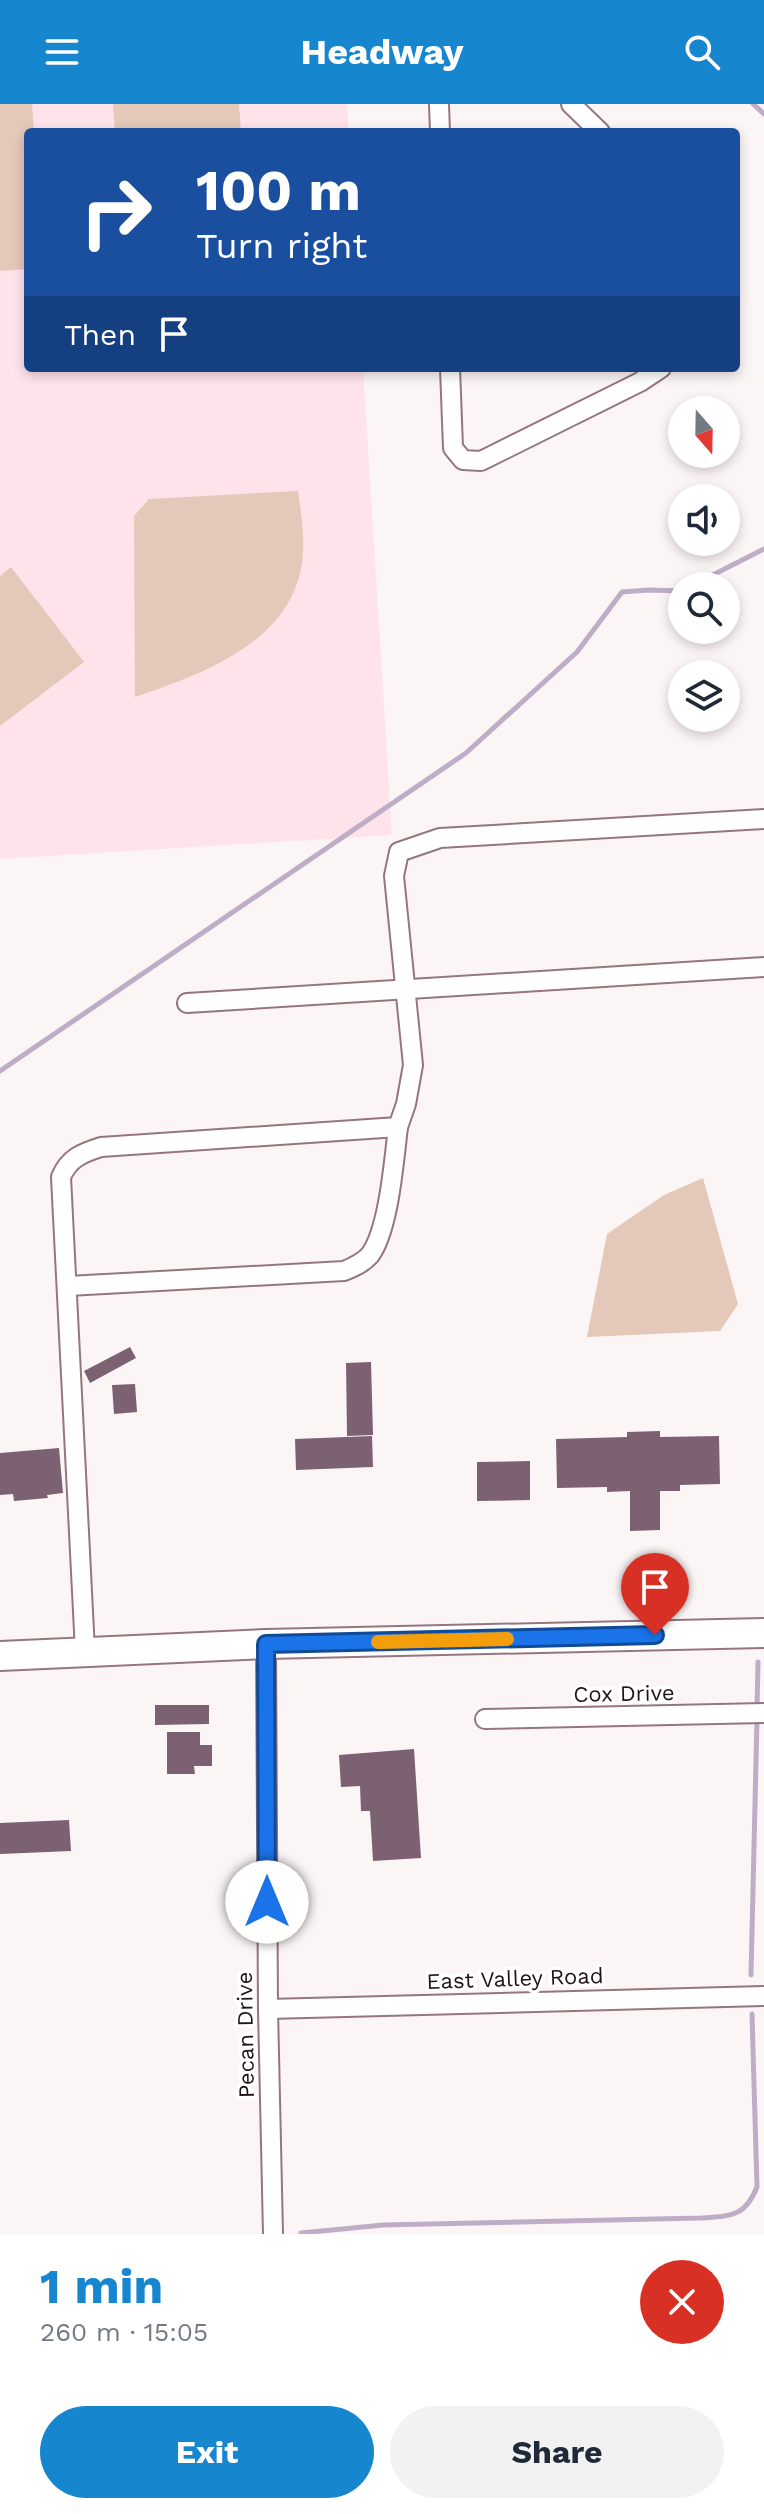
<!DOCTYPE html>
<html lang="en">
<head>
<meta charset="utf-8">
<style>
  :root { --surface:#fff; --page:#f2f2f3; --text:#1f2937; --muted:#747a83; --accent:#1686cf }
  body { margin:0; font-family:"Work Sans",sans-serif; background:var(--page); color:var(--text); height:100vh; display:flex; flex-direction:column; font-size:30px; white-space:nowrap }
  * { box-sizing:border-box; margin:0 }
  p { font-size:26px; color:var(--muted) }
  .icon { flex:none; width:44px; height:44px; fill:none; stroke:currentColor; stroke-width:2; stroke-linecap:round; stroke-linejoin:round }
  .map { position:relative; height:2130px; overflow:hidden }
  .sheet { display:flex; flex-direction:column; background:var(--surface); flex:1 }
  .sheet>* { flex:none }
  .top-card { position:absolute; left:24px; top:24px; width:716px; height:244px; border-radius:8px; box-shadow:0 4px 12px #0003; background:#1a4fa0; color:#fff; overflow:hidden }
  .needle { width:52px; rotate:160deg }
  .tools { position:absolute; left:668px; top:292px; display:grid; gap:16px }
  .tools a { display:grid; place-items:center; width:72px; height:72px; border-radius:50%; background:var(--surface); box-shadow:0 4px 12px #0003; font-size:40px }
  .pin { position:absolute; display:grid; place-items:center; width:68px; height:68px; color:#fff; margin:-82px -34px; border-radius:50% 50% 50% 0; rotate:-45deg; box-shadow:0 0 8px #0007 }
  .pin .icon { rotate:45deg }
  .me { position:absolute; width:88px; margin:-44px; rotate:0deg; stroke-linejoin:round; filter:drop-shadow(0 0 6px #0008) }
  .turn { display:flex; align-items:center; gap:28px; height:168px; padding:0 40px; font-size:36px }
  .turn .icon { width:104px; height:104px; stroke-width:2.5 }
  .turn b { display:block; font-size:56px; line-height:68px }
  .then { display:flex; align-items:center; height:76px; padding:0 40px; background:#0003; gap:16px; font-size:30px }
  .round { display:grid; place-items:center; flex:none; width:84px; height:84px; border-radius:42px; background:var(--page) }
  .overview { display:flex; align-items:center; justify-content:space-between; height:136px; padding:0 40px }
  h1 { font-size:48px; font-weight:700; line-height:60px; color:var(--accent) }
  .cta { display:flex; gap:16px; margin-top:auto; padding:16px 40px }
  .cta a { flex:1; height:92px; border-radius:48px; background:var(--accent); color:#fff; font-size:32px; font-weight:700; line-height:92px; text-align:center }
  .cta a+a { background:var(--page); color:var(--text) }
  header { display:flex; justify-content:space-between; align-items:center; height:104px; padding:0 40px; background:var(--accent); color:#fff; font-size:36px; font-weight:700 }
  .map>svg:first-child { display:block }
  .built { fill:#ffe3ea }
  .green { fill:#e4c8b9 }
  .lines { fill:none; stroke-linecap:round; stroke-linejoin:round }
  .stream { stroke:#bfadc7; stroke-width:5 }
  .building { fill:#7b6172 }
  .street-casing { stroke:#96767e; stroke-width:22 }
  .primary-casing { stroke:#96767e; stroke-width:32 }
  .street { stroke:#fff; stroke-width:18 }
  .primary { stroke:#fff; stroke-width:28 }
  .route-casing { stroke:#114b97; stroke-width:20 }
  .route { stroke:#1a73e8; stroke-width:14 }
  .slow { stroke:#f59e0b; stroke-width:14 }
  .labels { text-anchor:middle; stroke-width:7; stroke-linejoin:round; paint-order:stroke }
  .street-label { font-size:22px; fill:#201417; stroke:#fff }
</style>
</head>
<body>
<header><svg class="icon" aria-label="menu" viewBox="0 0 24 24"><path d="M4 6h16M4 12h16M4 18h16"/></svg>Headway<svg class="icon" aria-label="search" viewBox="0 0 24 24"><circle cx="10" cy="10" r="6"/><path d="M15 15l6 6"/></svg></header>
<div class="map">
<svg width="764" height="2130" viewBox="0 0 764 2130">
  <rect width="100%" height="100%" fill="#fcf5f6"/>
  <!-- built -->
  <path class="built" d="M0 0H347L349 28H28V264H363L392 731 0 755Z"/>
  <!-- green -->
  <g class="green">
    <path d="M0 0H32L34 28H28V165L0 167Z"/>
    <path d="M113 0H239L241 28H115Z"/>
    <path d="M298 387C302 415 307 445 299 473 280 543 196 572 135 593L134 412 149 395Z"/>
    <path d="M11 463 84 558 0 622V472Z"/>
    <path d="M703 1074 738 1200 720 1227 587 1233 607 1130 664 1091Z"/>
  </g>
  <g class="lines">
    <!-- stream -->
    <g class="stream">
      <path d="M753 0 764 10"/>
      <path d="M691 482 764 445"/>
      <path d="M0 967 466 649 577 548 622 488 648 486 682 487"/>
      <path d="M757 1605 758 1558"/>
      <path d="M751 1871 757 1615"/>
      <path d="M301 2129 383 2121 701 2114C731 2112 745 2113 757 2083L752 1910"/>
    </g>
  </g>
  <!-- building -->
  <g class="building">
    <path d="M130 1243 136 1254 90 1279 84 1267Z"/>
    <path d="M371 1258 373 1331 347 1332 346 1259Z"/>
    <path d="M135 1280 137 1308 114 1310 112 1281Z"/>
    <path d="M660 1327V1333L719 1332 720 1380 680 1381V1387H660V1426L630 1427V1387L607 1388V1383L557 1384 556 1335 627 1333V1328Z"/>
    <path d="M372 1332 373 1363 296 1366 295 1335Z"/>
    <path d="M59 1344 63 1389 47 1391 48 1394 14 1397 13 1390 0 1391V1349Z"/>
    <path d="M530 1357V1396L477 1397V1358Z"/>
    <path d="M155 1601H209V1620L155 1621Z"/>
    <path d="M167 1628H200V1641H212V1662H194L195 1670H167Z"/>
    <path d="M414 1645 421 1754 373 1757 370 1707H361L360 1682 341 1683 339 1651Z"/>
    <path d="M69 1716 71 1747 0 1750V1719Z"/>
  </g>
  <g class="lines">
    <defs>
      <g id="street">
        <path d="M439 0 440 28"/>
        <path d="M571 0 600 28"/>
        <path d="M450 264 453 344 463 356 481 357 640 278 661 264"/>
        <path d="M187 899 764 863"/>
        <path d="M68 1182 344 1167C354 1163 363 1159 370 1151 389 1125 394 1056 398 1023"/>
        <path d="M266 1540 268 1905 273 2130"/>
        <path d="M85 1547 61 1073C69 1054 82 1049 101 1043L398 1023 406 1000 413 961 394 772 399 748 440 734 764 715"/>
        <path d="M485 1615 764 1609"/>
        <path d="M268 1905 764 1892"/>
      </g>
      <path id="primary" d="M0 1552 266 1540 764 1529"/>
    </defs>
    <!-- street casing -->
    <use href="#street" class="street-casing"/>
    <!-- primary casing -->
    <use href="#primary" class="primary-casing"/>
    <!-- street -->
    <use href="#street" class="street"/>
    <!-- primary -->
    <use href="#primary" class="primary"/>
  </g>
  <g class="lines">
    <defs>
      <path id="route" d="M267 1798 266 1540 655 1531"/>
    </defs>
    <!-- route casing -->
    <use href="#route" class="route-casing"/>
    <!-- route -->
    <use href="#route" class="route"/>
    <!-- slow -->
    <path class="slow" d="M378 1538 507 1535"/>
  </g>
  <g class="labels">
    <!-- street labels -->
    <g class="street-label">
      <text transform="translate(624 1589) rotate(-1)" y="8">Cox Drive</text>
      <text transform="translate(515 1874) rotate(-2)" y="8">East Valley Road</text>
      <text transform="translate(245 1931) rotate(-91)" y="8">Pecan Drive</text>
    </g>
  </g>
</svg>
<div class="tools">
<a><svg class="needle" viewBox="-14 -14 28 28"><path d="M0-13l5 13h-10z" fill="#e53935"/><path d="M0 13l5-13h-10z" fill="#747a83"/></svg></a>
<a><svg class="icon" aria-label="sound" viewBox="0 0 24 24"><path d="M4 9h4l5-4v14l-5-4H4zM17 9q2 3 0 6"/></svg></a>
<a><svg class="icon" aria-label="search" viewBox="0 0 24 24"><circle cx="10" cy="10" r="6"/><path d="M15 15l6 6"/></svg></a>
<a><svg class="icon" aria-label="layers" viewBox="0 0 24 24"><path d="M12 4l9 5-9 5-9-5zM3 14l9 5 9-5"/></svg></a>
</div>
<div class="pin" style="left:655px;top:1531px;background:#d93025"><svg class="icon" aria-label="arrive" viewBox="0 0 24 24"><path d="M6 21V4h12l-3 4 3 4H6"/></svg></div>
<svg class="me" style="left:267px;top:1798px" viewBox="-20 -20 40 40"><circle r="19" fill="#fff"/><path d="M0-13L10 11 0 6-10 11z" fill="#1a73e8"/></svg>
<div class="top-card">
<div class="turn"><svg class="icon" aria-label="right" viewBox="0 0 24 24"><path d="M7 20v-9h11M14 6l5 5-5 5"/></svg><div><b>100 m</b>Turn right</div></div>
<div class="then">Then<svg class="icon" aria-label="arrive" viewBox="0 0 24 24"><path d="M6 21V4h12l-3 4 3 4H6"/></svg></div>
</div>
</div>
<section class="sheet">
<div class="overview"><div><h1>1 min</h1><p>260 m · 15:05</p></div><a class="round" style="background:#d93025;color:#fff"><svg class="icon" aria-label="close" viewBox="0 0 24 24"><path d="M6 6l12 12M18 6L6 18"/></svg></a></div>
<div class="cta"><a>Exit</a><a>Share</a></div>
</section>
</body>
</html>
